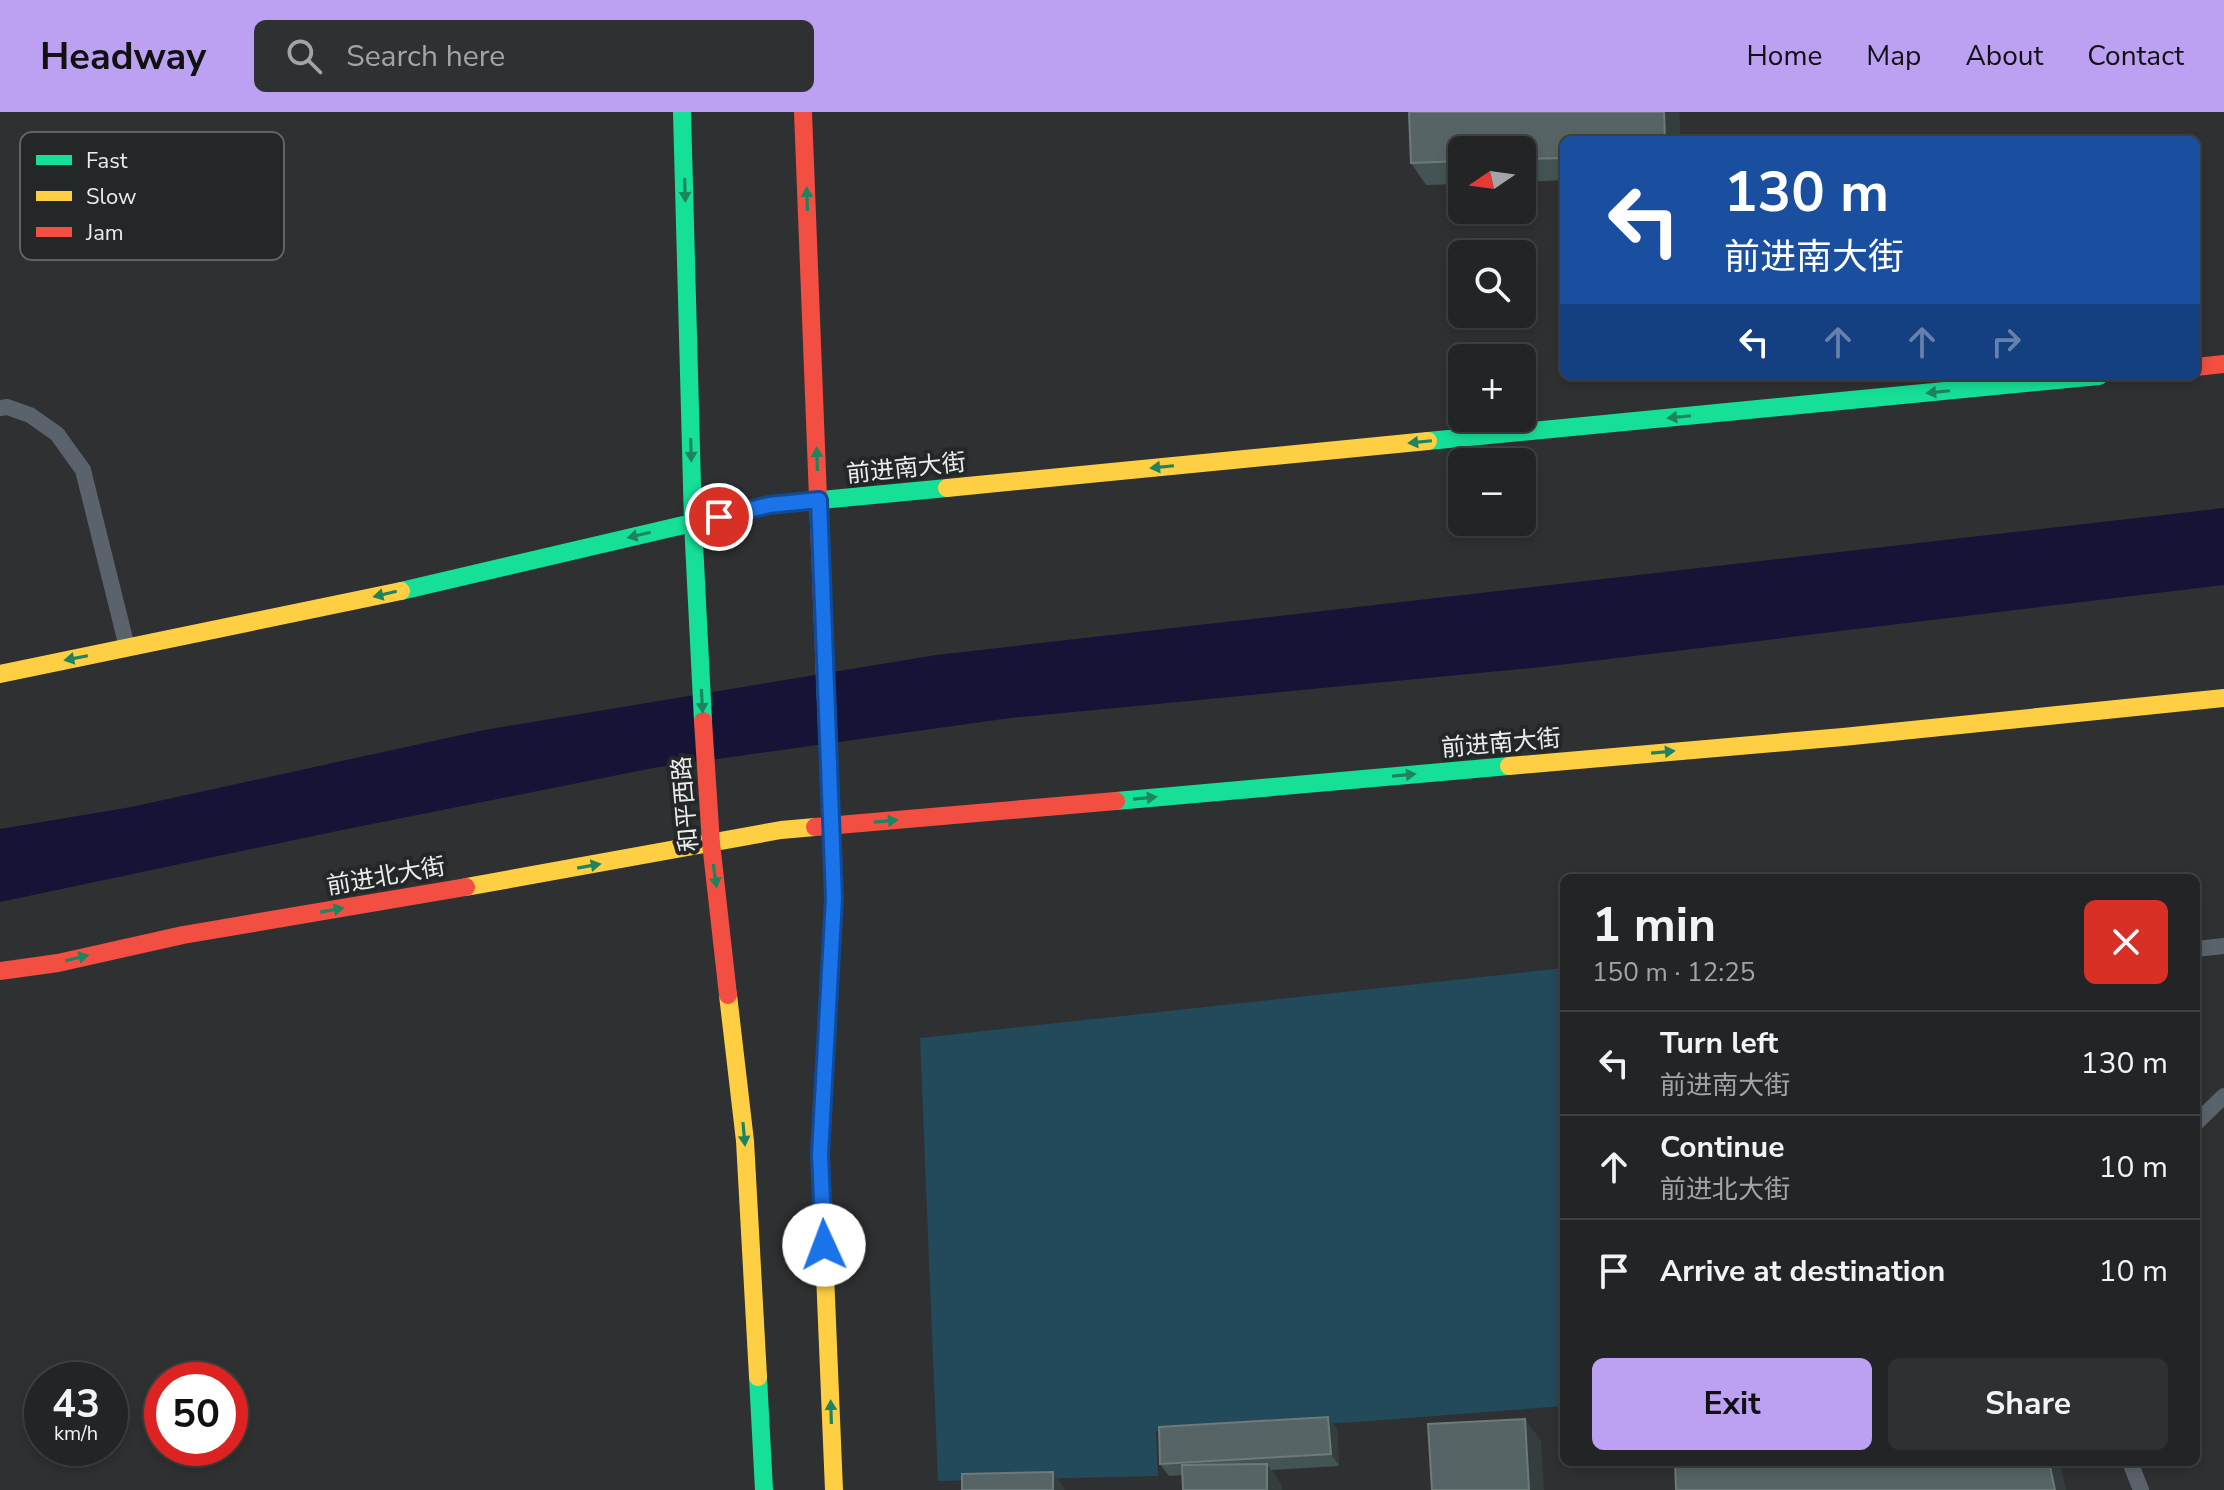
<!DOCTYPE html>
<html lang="en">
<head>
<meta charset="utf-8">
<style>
  :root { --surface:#232425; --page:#2f3032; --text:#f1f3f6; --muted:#a3a4a7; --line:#404142; --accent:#bca0f2 }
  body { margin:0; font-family:"Nunito Sans","Noto Sans SC",sans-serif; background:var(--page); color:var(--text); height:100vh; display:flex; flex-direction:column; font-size:30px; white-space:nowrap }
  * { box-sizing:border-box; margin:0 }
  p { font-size:26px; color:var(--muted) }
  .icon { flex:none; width:44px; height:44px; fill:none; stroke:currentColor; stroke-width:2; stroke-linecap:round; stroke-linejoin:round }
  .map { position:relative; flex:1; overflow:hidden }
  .details { position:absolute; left:1560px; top:762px; width:640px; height:592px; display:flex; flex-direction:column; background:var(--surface); border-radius:12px; box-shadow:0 4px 12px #0003,0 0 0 2px var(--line) }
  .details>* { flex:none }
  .top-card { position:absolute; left:1560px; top:24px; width:640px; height:244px; border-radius:12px; box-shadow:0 4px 12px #0003,0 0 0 2px var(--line); background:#1a4fa0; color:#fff; overflow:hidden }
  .needle { width:52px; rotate:257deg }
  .controls { position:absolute; left:1448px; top:24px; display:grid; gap:16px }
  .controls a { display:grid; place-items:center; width:88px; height:88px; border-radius:12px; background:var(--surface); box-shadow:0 4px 12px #0003,0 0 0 2px var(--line); font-size:40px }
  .speed { position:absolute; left:24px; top:1250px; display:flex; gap:16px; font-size:40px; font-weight:700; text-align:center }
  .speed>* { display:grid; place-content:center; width:104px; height:104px; border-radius:50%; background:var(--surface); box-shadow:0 4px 12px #0003,0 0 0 2px var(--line); line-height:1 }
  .speed small { font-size:20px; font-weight:400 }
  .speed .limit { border:12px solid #d22; background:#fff; color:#111 }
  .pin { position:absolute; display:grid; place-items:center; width:68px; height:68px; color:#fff; margin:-34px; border:4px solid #fff; border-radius:50%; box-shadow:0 2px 8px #0007 }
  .me { position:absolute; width:88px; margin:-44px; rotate:358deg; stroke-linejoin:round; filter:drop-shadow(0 0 6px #0008) }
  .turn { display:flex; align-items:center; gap:28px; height:168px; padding:0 32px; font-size:36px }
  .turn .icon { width:104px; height:104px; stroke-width:2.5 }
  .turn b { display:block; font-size:56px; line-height:68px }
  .lanes { display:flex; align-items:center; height:76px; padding:0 32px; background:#0003; justify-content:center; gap:40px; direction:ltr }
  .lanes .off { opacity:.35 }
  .round { display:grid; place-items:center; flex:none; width:84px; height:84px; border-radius:12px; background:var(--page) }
  .summary { display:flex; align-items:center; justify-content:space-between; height:136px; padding:0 32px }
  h1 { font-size:48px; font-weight:700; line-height:60px }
  .primary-button { display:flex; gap:16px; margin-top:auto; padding:16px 32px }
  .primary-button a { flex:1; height:92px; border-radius:12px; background:var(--accent); color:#111; font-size:32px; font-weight:700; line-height:92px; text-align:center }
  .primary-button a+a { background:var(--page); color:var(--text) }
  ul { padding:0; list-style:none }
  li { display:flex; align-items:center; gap:24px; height:104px; padding:0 32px; border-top:2px solid var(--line) }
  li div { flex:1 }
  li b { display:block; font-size:30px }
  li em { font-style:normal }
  header { display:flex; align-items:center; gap:48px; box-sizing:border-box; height:112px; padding:0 40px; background:var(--accent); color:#111 }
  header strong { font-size:38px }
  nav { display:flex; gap:44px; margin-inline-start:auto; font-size:28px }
  .search { width:560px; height:72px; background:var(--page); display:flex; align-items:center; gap:20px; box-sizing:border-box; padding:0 28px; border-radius:12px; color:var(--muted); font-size:30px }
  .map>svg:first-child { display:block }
  .green { fill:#234a5a }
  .water { fill:#151437 }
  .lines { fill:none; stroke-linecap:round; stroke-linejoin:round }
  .lane { stroke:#5a636c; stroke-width:16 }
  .fast { stroke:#16e098; stroke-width:18 }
  .slow { stroke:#ffcf43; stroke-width:18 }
  .jam { stroke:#f24e42; stroke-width:18 }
  .wall { fill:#445454 }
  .shaded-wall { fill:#343e3f }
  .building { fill:#566465; stroke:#6d7a7a; stroke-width:2 }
  .oneway { fill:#1d8460 }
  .route-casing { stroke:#114b97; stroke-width:20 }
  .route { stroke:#1a73e8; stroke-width:14 }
  .labels { text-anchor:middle; stroke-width:8; stroke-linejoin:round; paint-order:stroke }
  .street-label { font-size:24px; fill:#ebeded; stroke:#242728 }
  .key { fill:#242728; stroke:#606263; stroke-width:2 }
  .key-label { font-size:22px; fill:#ebeded }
</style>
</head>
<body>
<header>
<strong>Headway</strong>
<div class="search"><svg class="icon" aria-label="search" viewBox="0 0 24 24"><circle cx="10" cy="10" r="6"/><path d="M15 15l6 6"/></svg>Search here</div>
<nav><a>Home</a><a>Map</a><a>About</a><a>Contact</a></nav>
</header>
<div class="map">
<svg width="2224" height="1378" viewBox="0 0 2224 1378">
  <rect width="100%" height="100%" fill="#2f3031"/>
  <!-- green -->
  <path class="green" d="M1564 856V1294L1357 1310 1156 1319 1158 1364 938 1369 920 926Z"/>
  <!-- water -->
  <path class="water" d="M2224 396V473L1542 555 1010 606 653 656 342 718 0 790V717L131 695 484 618 936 543Z"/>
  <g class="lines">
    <!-- lane -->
    <g class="lane">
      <path d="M0 296 7 295 30 303 57 322 83 358 127 535"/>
      <path d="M2196 837 2224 834"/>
      <path d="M2196 1011 2224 984"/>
      <path d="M2130 1350 2141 1378"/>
    </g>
    <!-- fast -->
    <g class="fast">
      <path d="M682 0 693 411 703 609"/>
      <path d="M1428 329 2099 264"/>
      <path d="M401 479 769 393 947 376"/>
      <path d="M1116 689 1509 654"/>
      <path d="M821 1066 820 1042 834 786 824 541"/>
      <path d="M758 1265 764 1378"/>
    </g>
    <!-- slow -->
    <g class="slow">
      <path d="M947 376 1428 329"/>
      <path d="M0 562 401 479"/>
      <path d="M1509 654 1843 625 2224 586"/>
      <path d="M466 775 781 718 815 715"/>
      <path d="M728 883 745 1029 758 1265"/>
      <path d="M821 1066 834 1378"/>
    </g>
    <!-- jam -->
    <g class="jam">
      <path d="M803 0 824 541"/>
      <path d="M2196 255 2224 252"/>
      <path d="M703 609 711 731 728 883"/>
      <path d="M815 715 1116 689"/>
      <path d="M0 859 58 851 183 823 466 775"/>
    </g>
  </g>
  <!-- wall -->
  <g class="wall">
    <path d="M1409 0H1679L1680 28H1564V68L1522 70V38H1462V72L1426 73 1411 51Z"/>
    <path d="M1328 1305 1337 1317 1339 1354 1271 1358 1282 1374 1183 1363 1169 1364 1160 1352Z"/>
  </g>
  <!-- shaded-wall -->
  <g class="shaded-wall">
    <path d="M1664 0H1679L1680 28H1665Z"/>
    <path d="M1328 1305 1337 1317 1339 1354 1331 1342Z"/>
    <path d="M1525 1307 1541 1329 1544 1378H1529Z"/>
    <path d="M2049 1350H2060L2066 1378H2055Z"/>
    <path d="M1267 1352 1282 1374V1378H1267Z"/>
    <path d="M1053 1360 1065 1378H1053Z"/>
  </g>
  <!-- building -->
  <g class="building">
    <path d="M1409 0H1664L1665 28H1564V46L1522 47V38H1462V49L1411 51Z"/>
    <path d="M1328 1305 1331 1342 1160 1352 1159 1315Z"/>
    <path d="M1525 1307 1529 1378H1432L1428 1312Z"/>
    <path d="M1675 1350H2049L2055 1378H1676Z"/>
    <path d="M1267 1352V1378H1183L1182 1353Z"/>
    <path d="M1053 1360V1378H962V1362Z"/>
  </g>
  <!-- one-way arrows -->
  <defs><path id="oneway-solid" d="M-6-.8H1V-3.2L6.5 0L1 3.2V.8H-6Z" transform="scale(2)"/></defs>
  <g class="oneway">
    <use href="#oneway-solid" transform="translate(685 78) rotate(88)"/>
    <use href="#oneway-solid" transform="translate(807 87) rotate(-92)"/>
    <use href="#oneway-solid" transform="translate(1938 280) rotate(174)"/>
    <use href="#oneway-solid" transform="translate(1679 305) rotate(174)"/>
    <use href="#oneway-solid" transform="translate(1420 330) rotate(174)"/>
    <use href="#oneway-solid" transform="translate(691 338) rotate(88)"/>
    <use href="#oneway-solid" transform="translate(817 347) rotate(-92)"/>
    <use href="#oneway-solid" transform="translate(1162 355) rotate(174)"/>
    <use href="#oneway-solid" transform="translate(639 423) rotate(167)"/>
    <use href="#oneway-solid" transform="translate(385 482) rotate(167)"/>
    <use href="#oneway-solid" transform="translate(76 546) rotate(169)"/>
    <use href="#oneway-solid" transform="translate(702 589) rotate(87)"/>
    <use href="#oneway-solid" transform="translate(1663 640) rotate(-5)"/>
    <use href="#oneway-solid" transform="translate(1404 663) rotate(-5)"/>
    <use href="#oneway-solid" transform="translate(1145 686) rotate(-5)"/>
    <use href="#oneway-solid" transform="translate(886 709) rotate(-5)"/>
    <use href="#oneway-solid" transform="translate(589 754) rotate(-10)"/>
    <use href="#oneway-solid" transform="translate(715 764) rotate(82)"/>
    <use href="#oneway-solid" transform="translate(332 798) rotate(-10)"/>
    <use href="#oneway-solid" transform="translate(77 846) rotate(-13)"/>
    <use href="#oneway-solid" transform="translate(744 1022) rotate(85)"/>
    <use href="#oneway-solid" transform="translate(831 1300) rotate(-92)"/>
  </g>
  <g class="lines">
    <defs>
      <path id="route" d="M719 405 769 393 819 388 834 786 820 1042 824 1133"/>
    </defs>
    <!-- route casing -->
    <use href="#route" class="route-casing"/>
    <!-- route -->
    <use href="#route" class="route"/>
  </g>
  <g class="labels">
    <!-- street labels -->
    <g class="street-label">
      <text transform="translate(906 356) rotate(-6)" y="8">前进南大街</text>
      <text transform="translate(1501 631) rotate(-5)" y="8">前进南大街</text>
      <text transform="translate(685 692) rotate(-95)" y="8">和平西路</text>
      <text transform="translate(386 764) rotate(-10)" y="8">前进北大街</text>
    </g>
  </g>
  <!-- legend -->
  <rect x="20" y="20" width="264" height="128" rx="12" class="key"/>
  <rect x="36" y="43" width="36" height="10" fill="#16e098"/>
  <rect x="36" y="79" width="36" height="10" fill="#ffcf43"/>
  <rect x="36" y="115" width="36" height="10" fill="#f24e42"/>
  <g class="key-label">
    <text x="86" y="56">Fast</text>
    <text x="86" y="92">Slow</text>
    <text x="86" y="128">Jam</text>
  </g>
</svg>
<div class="controls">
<a><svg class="needle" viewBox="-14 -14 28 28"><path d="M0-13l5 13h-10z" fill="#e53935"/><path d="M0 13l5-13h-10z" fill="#a3a4a7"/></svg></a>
<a><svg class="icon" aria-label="search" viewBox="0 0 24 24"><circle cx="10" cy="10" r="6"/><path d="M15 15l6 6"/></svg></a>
<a>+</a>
<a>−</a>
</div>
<div class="speed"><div>43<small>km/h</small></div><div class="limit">50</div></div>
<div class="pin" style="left:719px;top:405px;background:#d93025"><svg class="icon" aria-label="arrive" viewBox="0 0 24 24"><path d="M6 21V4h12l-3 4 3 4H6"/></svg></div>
<svg class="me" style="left:824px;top:1133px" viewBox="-20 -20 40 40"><circle r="19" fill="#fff"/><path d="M0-13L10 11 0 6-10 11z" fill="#1a73e8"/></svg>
<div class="top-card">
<div class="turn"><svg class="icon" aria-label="left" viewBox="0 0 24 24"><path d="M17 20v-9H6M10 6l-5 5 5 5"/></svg><div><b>130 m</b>前进南大街</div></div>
<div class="lanes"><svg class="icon" aria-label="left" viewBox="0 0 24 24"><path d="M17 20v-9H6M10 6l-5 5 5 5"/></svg><svg class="icon off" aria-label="ahead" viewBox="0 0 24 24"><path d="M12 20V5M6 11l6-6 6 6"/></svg><svg class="icon off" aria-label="ahead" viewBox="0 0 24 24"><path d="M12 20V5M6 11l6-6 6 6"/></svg><svg class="icon off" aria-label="right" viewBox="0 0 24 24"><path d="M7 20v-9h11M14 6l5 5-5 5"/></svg></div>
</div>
<section class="details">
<div class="summary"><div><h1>1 min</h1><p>150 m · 12:25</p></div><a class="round" style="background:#d93025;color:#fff"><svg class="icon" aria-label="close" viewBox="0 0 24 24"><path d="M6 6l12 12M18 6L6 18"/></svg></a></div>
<ul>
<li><svg class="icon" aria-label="left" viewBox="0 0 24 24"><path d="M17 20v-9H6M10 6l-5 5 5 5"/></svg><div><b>Turn left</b><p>前进南大街</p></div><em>130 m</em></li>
<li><svg class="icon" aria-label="ahead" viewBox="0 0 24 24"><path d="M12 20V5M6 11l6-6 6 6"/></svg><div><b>Continue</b><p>前进北大街</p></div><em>10 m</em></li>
<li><svg class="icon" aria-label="arrive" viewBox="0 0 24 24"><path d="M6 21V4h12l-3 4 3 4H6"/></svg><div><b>Arrive at destination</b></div><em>10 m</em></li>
</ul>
<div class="primary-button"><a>Exit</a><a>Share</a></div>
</section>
</div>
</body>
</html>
